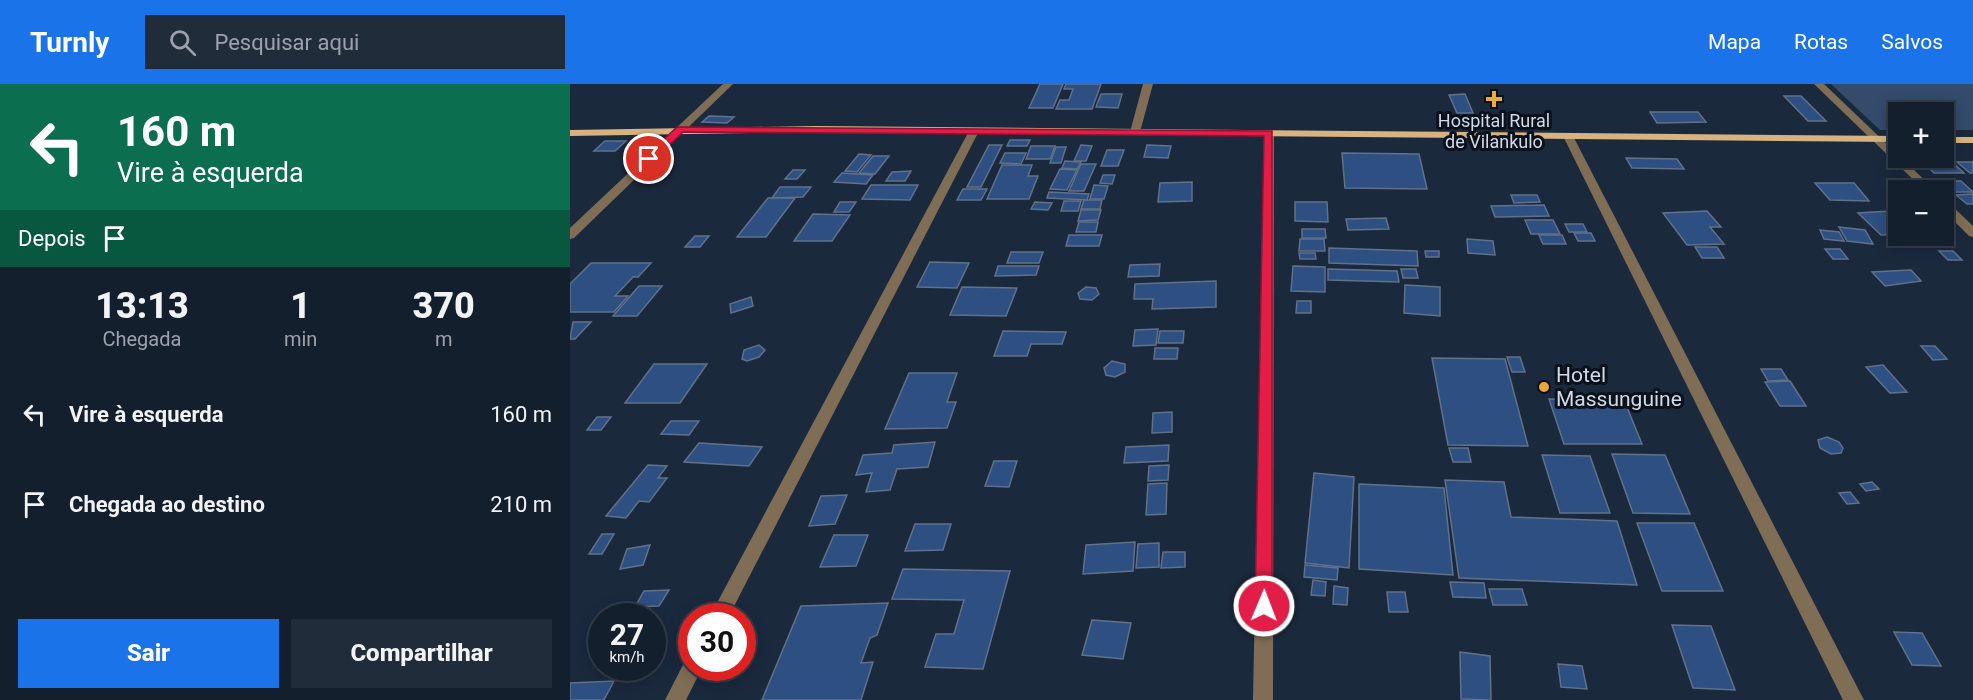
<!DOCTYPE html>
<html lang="pt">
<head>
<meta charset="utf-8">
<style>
  :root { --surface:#141f2e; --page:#212c3a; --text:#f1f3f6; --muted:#9da2aa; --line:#333d4a; --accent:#1a73e8 }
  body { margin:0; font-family:Roboto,sans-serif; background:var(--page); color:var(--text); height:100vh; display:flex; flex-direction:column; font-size:22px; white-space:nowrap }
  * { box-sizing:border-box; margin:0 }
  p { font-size:20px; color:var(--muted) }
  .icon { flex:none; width:33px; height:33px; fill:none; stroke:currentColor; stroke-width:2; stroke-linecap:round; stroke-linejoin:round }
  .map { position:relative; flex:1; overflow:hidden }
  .sheet { display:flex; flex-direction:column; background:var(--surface); width:570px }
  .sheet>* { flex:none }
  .top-card { background:#0b6e4f; color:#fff; overflow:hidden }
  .controls { position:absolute; left:1318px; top:18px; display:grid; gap:12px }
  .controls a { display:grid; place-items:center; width:66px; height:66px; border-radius:0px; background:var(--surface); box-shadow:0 3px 15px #0003,0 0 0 2px var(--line); font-size:30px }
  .speed { position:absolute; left:18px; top:519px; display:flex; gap:12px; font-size:30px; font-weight:700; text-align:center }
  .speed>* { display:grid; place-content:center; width:78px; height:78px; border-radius:50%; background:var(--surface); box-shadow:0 3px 15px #0003,0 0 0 2px var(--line); line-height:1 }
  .speed small { font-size:15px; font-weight:400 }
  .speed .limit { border:9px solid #d22; background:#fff; color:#111 }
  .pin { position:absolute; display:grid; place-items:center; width:51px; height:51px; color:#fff; margin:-26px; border:3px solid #fff; border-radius:50%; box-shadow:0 2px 6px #0007 }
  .me { position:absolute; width:66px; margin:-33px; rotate:1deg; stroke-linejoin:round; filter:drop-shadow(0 0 4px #0008) }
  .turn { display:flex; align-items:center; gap:21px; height:126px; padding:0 18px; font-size:27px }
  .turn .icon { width:78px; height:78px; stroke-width:2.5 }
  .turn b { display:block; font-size:42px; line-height:51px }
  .then { display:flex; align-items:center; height:57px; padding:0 18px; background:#0003; gap:12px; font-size:22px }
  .eta { display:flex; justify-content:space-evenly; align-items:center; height:102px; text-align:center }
  .eta b { font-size:36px; font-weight:800; line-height:42px }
  .action { display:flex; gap:12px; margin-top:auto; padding:12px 18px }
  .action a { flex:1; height:69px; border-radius:0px; background:var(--accent); color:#fff; font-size:24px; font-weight:800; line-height:69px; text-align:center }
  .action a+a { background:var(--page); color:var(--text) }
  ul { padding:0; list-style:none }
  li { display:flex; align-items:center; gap:18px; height:90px; padding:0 18px }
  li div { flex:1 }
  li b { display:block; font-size:22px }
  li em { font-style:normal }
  header { display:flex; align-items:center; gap:36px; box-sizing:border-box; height:84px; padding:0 30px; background:var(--accent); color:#fff }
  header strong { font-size:28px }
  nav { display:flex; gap:33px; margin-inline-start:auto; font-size:21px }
  .search { width:420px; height:54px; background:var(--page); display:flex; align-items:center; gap:15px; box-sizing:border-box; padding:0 21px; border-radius:0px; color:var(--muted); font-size:22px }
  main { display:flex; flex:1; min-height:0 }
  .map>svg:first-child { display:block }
  .green { fill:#344b6c }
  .building { fill:#2d4f81; stroke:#607189; stroke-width:1.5 }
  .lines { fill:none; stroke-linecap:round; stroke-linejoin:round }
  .minor { fill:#7f6e55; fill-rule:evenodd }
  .major { fill:#d7b380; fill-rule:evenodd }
  .route { fill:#e11d48; stroke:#92132f; stroke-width:1.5 }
  .poi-dot { fill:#eca93b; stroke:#0b111b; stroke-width:2 }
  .labels { text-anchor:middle; stroke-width:6; stroke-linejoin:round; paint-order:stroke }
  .far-poi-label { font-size:18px; fill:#d1dae8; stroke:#0b111b }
  .poi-label { font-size:21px; fill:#d1dae8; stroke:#0b111b; text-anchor:start }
</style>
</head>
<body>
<header>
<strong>Turnly</strong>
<div class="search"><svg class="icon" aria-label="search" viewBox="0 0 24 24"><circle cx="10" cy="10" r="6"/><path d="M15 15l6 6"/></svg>Pesquisar aqui</div>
<nav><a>Mapa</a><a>Rotas</a><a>Salvos</a></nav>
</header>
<main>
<section class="sheet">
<div class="top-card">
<div class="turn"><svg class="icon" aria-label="left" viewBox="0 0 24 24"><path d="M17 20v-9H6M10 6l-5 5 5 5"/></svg><div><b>160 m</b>Vire à esquerda</div></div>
<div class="then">Depois<svg class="icon" aria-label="arrive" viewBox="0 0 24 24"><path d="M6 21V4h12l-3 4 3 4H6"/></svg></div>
</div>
<div class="eta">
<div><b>13:13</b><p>Chegada</p></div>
<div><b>1</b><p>min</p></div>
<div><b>370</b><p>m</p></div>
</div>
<ul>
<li><svg class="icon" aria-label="left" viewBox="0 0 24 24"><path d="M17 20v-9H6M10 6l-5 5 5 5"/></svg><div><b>Vire à esquerda</b></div><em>160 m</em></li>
<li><svg class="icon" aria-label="arrive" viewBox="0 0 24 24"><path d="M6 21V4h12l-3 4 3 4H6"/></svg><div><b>Chegada ao destino</b></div><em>210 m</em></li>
</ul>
<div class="action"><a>Sair</a><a>Compartilhar</a></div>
</section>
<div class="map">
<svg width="1403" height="616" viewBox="0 0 1403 616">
  <rect width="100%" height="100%" fill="#1b293d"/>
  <!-- green -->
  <path class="green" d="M1261 0H1403V46H1374V28H1329V46H1310Z"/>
  <!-- building -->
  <g class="building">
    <path d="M470 0H493L483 24H459Z"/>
    <path d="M496 0H531L522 25H486L490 16H499L503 5H494Z"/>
    <path d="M531 10H552L548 24 526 23Z"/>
    <path d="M895 10 903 29H887L879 11Z"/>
    <path d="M1214 12H1231L1256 37H1238Z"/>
    <path d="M1080 28H1128L1136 38 1087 39Z"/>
    <path d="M139 32 164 33 157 39 132 38Z"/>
    <path d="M440 56H460L457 62H437Z"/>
    <path d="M35 57H56L45 67H24Z"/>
    <path d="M419 61H432L411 103H397Z"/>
    <path d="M511 61 522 62 516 77H504Z"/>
    <path d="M577 61 601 62 598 74 574 73Z"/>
    <path d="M461 62H485L480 75H456Z"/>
    <path d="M486 63H496L491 79H480Z"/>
    <path d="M537 66H554L548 82H531Z"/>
    <path d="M435 69H456L451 80 430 79Z"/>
    <path d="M772 69 849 70 857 105 775 104Z"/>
    <path d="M289 70 301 71 287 88 275 87Z"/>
    <path d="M303 72H319L305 90 289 89Z"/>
    <path d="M1056 74 1107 75 1114 85 1062 84Z"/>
    <path d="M495 77 511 78 507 85 492 84Z"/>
    <path d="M1353 78H1382L1394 89H1364Z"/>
    <path d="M1387 78H1403V89H1400Z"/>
    <path d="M511 80H526L514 107H499Z"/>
    <path d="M432 81H462L458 92H468L459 115H417Z"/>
    <path d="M490 85 507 86 497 106 480 105Z"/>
    <path d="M223 86H235L227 95H215Z"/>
    <path d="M341 87 335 97H316L322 88Z"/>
    <path d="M272 89 303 91 296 100 264 98Z"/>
    <path d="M533 91H545L542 100 530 99Z"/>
    <path d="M1371 97H1391L1403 108H1384Z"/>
    <path d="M622 98V117L588 118 590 99Z"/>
    <path d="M1245 99H1284L1299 117 1260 116Z"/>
    <path d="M301 101H348L340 116 292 115Z"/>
    <path d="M524 101 538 102 534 115H520Z"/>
    <path d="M210 103H241L233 113 202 114Z"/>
    <path d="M393 105H417L411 116H387Z"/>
    <path d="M479 108 519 110 517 116 477 114Z"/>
    <path d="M1403 110V120H1397L1386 111Z"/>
    <path d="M941 111H967L970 118 944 119Z"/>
    <path d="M198 114H225L196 153H167Z"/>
    <path d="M514 116H532L530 125H511Z"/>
    <path d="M494 117H511L508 127H491Z"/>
    <path d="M270 118H286L279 128H264Z"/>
    <path d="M465 118 482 119 478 126 461 125Z"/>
    <path d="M725 118H757L758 138 725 137Z"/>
    <path d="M974 121 979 132 925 133 921 122Z"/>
    <path d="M511 126H531L528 136 508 137Z"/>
    <path d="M1137 127 1151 143H1140L1154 160 1117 161 1093 129Z"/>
    <path d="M1321 127 1329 135V150L1311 151 1288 129Z"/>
    <path d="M243 130 280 131 262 157H224Z"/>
    <path d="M816 134 819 145 778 146 776 135Z"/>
    <path d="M955 136H983L990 150H961Z"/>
    <path d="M509 138H528L526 148H506Z"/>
    <path d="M995 140H1013L1017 148H999Z"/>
    <path d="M1269 143 1295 146 1303 160 1277 157Z"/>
    <path d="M732 145H755L756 154H732Z"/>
    <path d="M1250 146 1269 148 1274 157 1254 155Z"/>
    <path d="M1004 149H1021L1025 157H1008Z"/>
    <path d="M499 151H532L529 162H496Z"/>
    <path d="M969 151H992L996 160H973Z"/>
    <path d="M125 152H139L130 163H115Z"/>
    <path d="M730 155H754L755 167H729Z"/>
    <path d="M897 155 923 157 925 171 898 169Z"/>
    <path d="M1125 163H1147L1154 174H1132Z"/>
    <path d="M759 164 847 167 848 182 759 179Z"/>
    <path d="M1255 165H1270L1278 175H1263Z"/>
    <path d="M855 167H869V173H856Z"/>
    <path d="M1369 167H1383L1392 176H1378Z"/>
    <path d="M441 168H473L469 179H437Z"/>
    <path d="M729 169H745L746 175H730Z"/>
    <path d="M360 178 399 179 387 204 347 203Z"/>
    <path d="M21 179H81L68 193H63L45 212H58L44 228H0V200Z"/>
    <path d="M590 180 589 192 558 193 560 181Z"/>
    <path d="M428 182H469L466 191 425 192Z"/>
    <path d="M723 182 755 183V208L721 207Z"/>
    <path d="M758 185 827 187 829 198 758 196Z"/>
    <path d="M831 185H846L848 194H833Z"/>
    <path d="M1341 186 1351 197 1315 202 1302 188Z"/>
    <path d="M646 197V223L582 225 583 215H564L565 200Z"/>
    <path d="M835 201 870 203V232L834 229Z"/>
    <path d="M69 202H92L67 232H43Z"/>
    <path d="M392 203 447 204 436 232 380 231Z"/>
    <path d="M516 203 526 204 529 210 522 216 510 215 508 209Z"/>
    <path d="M181 213 183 222 161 229 160 220Z"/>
    <path d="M727 217H741V229H726Z"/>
    <path d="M3 238H21L5 255H0Z"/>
    <path d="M588 245 586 261 563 262 565 246Z"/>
    <path d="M433 247 496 248 492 260H461L457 272H424Z"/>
    <path d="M590 247H614L613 259H588Z"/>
    <path d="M189 261 195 266 189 273 177 277 172 275 174 266Z"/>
    <path d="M1351 262H1365L1377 275 1363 276Z"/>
    <path d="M585 264H608L607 275H584Z"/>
    <path d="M937 273H950L955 288H942Z"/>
    <path d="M862 274 935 275 958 362 878 361Z"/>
    <path d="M542 277 555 280V288L545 293 536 291 534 284Z"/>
    <path d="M84 280H137L110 319H55Z"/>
    <path d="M1313 281 1337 308 1320 309 1296 283Z"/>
    <path d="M1191 285H1211L1218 296 1198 297Z"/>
    <path d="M339 289H387L377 318H386L377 344 315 345Z"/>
    <path d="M1220 297 1236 322H1210L1195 298Z"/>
    <path d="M979 315 1054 316 1072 360H994Z"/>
    <path d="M602 328V348L582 349 583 329Z"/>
    <path d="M27 333H41L31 346H17Z"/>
    <path d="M101 337H129L119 351 91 350Z"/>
    <path d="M1257 353 1269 358 1273 364 1271 369 1261 370 1250 364 1248 356Z"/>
    <path d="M365 358 358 383 327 385 320 406 296 408 302 389 286 391 293 371 322 369 324 361Z"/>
    <path d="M129 359 192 363 179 382 114 378Z"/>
    <path d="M599 361 598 377 554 379 556 363Z"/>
    <path d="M879 364H898L901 378H883Z"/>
    <path d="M1042 370 1095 371 1120 430 1063 429Z"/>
    <path d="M972 371 1020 372 1040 429H990Z"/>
    <path d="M424 377H447L439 403 415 402Z"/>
    <path d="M78 381 97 382 88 394H97L79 418 69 417 56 434 36 432Z"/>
    <path d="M599 381 598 396 578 397 579 382Z"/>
    <path d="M744 389 784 393 779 484 735 479Z"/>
    <path d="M875 396 934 398 941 433 1047 437 1067 501 889 494Z"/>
    <path d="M1302 398 1309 405 1296 407 1290 400Z"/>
    <path d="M597 399 596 430 576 431 578 400Z"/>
    <path d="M789 400 874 404 883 491 789 485Z"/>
    <path d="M1280 408 1289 419 1277 420 1269 409Z"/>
    <path d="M277 411 265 440 239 442 251 412Z"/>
    <path d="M1067 439H1124L1153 507H1092Z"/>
    <path d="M345 440H381L373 466 335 467Z"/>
    <path d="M32 450H44L32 470H19Z"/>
    <path d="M264 451H298L286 482 250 483Z"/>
    <path d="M565 458 563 487 513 490 516 461Z"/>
    <path d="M589 459V483L566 484 568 460Z"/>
    <path d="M80 461 73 481 50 485 57 465Z"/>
    <path d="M593 468H615V483L591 484Z"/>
    <path d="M735 481 768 484 767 496 734 493Z"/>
    <path d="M333 485 440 487 413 585 355 583 366 550H384L394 516 322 515Z"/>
    <path d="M743 496 756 498 755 512 741 511Z"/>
    <path d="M880 498 914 499 916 514 883 513Z"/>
    <path d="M764 502 778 504 777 521 763 520Z"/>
    <path d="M919 505H952L957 521H923Z"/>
    <path d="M99 506 89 522 65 523 74 507Z"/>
    <path d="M817 508H835L838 528H819Z"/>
    <path d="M318 519 307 551 300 554 291 579 303 578 291 616H192L231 522Z"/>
    <path d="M522 536 561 539 553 575 512 571Z"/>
    <path d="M1102 541 1141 542 1165 606 1123 604Z"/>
    <path d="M1324 548 1352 549 1371 582 1342 581Z"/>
    <path d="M890 568 920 572 921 616 891 615Z"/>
    <path d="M988 580 1012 582 1017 605 991 603Z"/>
    <path d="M44 597 34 616H0V599Z"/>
  </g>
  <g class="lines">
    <!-- minor -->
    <g class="minor">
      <path d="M153 0H163L4 154 0 155V144Z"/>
      <path d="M573 0H583L570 48 565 51 560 48Z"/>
      <path d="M1244 0H1254L1365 106H1354Z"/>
      <path d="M404 44 409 47 159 532H140L399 47Z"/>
      <path d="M699 46 704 49 703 616H683L694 49Z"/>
      <path d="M994 50 1003 52 1294 616H1273L993 52Z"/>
      <path d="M1374 117 1378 118 1403 142V153L1399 152 1374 127Z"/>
      <path d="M122 574V584H132L116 616H95L115 577Z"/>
    </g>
    <!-- major -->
    <g class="major">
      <path d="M247 42 1329 52V58L247 48 0 52V46Z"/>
      <rect x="1374" y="53" width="29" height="6"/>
    </g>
  </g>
  <!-- route -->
  <path class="route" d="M107 43 702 47V522L700 527 694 529 688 527 685 522 694 52 113 48 82 78H75V73Z"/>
  <!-- markers -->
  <g class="poi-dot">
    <path d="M921 6h6v6h6v6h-6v6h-6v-6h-6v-6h6z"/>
    <circle cx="974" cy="303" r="6"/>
  </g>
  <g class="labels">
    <!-- far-poi labels -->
    <g class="far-poi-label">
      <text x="924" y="43">Hospital Rural<tspan x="924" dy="21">de Vilankulo</tspan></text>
    </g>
    <!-- poi labels -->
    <g class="poi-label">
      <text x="986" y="298">Hotel<tspan x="986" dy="24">Massunguine</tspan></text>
    </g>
  </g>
</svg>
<div class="controls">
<a>+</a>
<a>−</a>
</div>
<div class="speed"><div>27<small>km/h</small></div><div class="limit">30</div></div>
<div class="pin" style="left:79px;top:75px;background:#d93025"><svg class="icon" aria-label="arrive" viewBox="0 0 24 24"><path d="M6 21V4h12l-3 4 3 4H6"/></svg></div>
<svg class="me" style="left:694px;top:522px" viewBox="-20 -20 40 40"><circle r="17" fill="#e11d48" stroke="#fff" stroke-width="3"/><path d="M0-11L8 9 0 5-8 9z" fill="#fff"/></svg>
</div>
</main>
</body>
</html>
